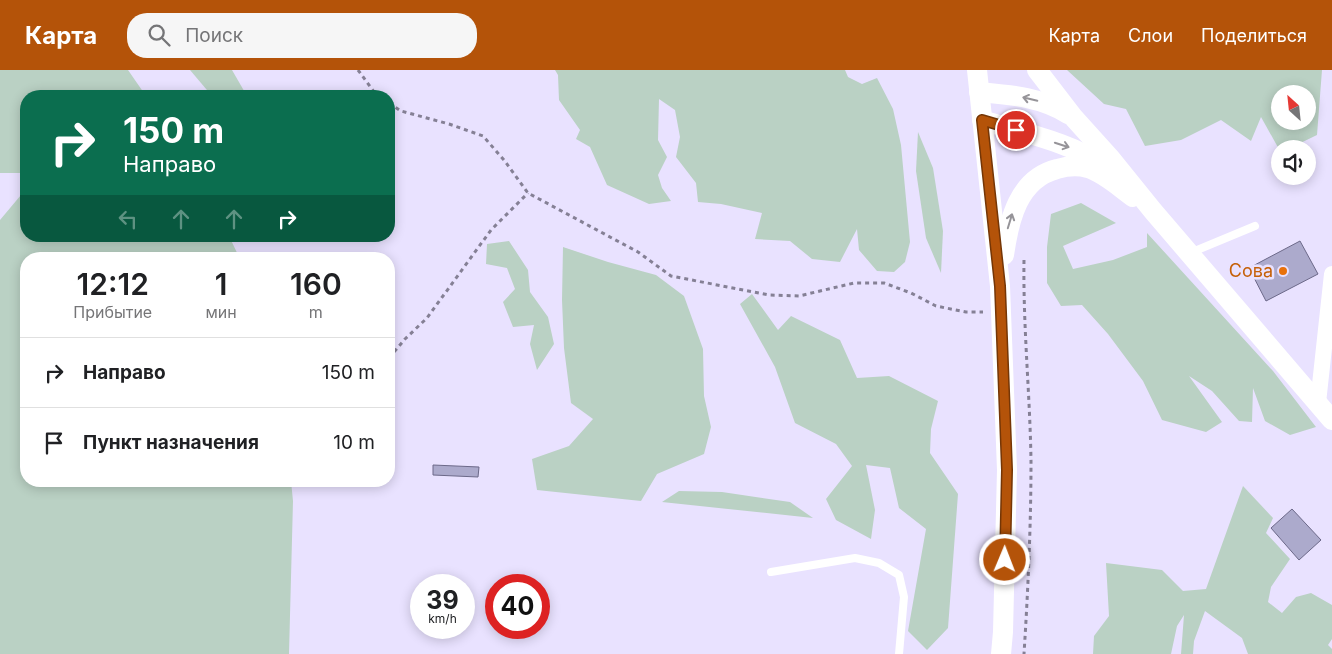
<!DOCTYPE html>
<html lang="ru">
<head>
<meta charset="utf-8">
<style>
  :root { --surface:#fff; --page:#f6f6f6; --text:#202124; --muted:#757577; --line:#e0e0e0; --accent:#b45309 }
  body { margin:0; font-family:Inter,sans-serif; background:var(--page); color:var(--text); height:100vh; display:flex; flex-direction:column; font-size:19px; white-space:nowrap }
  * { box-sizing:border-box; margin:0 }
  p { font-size:16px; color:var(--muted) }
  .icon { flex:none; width:28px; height:28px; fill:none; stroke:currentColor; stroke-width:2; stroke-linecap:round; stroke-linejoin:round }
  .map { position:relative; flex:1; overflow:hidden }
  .sheet { position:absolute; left:20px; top:182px; width:375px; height:235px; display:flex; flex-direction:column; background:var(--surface); border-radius:20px; box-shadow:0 2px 12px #0003 }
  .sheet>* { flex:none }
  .top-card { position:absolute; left:20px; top:20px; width:375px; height:152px; border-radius:20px; box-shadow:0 2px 12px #0003; background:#0b6e4f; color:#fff; overflow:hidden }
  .needle { width:32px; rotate:333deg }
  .tools { position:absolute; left:1271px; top:15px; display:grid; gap:10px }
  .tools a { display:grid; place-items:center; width:45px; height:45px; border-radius:50%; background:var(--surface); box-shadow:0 2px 12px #0003; font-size:25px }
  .speed { position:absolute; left:410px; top:504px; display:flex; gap:10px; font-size:25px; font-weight:700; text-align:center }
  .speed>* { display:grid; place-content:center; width:65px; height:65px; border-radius:50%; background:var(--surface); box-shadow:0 2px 12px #0003; line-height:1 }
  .speed small { font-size:12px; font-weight:400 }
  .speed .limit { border:8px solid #d22; background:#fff; color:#111 }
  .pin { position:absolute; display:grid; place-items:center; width:42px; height:42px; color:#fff; margin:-21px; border:2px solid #fff; border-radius:50%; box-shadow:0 1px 5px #0007 }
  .me { position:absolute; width:55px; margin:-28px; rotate:1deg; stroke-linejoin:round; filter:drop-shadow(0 0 4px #0008) }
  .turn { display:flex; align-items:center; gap:18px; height:105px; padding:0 20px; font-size:22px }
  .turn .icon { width:65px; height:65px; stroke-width:2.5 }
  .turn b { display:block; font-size:35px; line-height:42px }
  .lanes { display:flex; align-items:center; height:48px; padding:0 20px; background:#0003; justify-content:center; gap:25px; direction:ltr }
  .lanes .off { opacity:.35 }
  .eta { display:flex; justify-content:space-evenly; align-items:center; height:85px; text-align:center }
  .eta b { font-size:30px; font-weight:600; line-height:35px }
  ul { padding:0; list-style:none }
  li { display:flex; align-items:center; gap:15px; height:70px; padding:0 20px; border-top:1px solid var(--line) }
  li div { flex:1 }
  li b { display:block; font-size:19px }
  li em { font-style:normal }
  header { display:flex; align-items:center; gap:30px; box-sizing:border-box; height:70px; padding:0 25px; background:var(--accent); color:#fff }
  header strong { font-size:24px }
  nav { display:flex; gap:28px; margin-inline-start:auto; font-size:18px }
  .search { width:350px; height:45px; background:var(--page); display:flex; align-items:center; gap:12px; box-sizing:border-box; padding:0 18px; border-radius:20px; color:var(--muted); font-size:19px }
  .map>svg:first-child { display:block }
  .green { fill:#bad1c4; fill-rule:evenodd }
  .building { fill:#acaacc; stroke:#6c6989 }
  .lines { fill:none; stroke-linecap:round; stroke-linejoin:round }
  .path { stroke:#858095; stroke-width:3; stroke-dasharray:4 4; stroke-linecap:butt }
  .service { stroke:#fff; stroke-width:8 }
  .minor { stroke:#fff; stroke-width:16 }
  .tertiary { stroke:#fff; stroke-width:20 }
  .oneway { stroke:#969499 }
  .route-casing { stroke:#753606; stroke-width:12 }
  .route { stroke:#b45309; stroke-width:9 }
  .food-dot { fill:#e8710a; stroke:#e9e2ff; stroke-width:2 }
  .labels { text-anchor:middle; stroke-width:5; stroke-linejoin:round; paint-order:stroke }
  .food-label { font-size:18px; fill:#c56008; stroke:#e9e2ff; text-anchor:end }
</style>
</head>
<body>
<header>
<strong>Карта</strong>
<div class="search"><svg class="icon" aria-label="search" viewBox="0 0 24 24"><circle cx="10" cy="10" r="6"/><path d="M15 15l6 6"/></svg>Поиск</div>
<nav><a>Карта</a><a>Слои</a><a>Поделиться</a></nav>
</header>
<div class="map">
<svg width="1332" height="584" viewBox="0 0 1332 584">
  <rect width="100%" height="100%" fill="#e9e2ff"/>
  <!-- green -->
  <g class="green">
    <path d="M0 0H128L146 26H26V103H0Z"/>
    <path d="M190 0H232L247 26H212Z"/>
    <path d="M555 0H845L848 7 862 14 877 8 893 39 901 75 910 172 905 192 894 202 877 201 859 180 857 159 840 192 812 189 790 171 755 169 762 143 721 134 698 132 696 113 676 87 680 67 675 40 659 29 658 70 667 87 658 105 662 118 671 131 649 134 607 115 590 77 576 69 580 60 559 30 558 5Z"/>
    <path d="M1067 0H1322L1317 65 1288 79H1280V81L1261 47 1251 71 1221 50 1181 70 1145 76 1126 39 1104 34ZM1280 24H1308V51H1280Z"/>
    <path d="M918 62 933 98 943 161 941 203 926 168 916 101Z"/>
    <path d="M26 119V166H229L240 189H26V411H291L293 431 289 584H0V150Z"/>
    <path d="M1081 133 1116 153 1063 176 1073 199 1113 190 1147 177V163L1273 301 1316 357 1290 365 1265 351 1253 318 1252 352 1239 351 1212 321 1189 306 1222 352 1206 362 1162 350 1143 311 1108 264 1082 235 1061 236 1047 213V177L1051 144Z"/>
    <path d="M509 171 528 200 530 222 548 247 554 274 537 300 530 274 534 255 513 257 503 232 515 219 507 198 486 194 487 174Z"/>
    <path d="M563 177 608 192 656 205 684 226 703 279 704 326 711 357 704 384 657 404 641 431 537 420 532 389 569 376 593 349 571 333 564 278 562 230Z"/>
    <path d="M752 224 778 260 791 246 840 270 857 308 889 306 938 331 931 359 930 383 958 424 948 558 927 580 908 561 926 459 899 438 890 398 866 395 875 440 871 469 836 450 826 429 852 396 836 374 795 353 775 297 740 234Z"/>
    <path d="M1243 416 1273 448 1266 463 1290 489 1271 517 1268 532 1282 543 1296 527 1311 523 1332 535V569L1328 575 1332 579V584H1248L1242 568 1205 541 1194 571 1193 584H1181L1184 545 1177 556 1171 584H1093L1094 566 1109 546 1106 493 1162 500 1183 521 1206 519Z"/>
    <path d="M679 421 722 422 790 432 813 448 662 432Z"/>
  </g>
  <!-- building -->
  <g class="building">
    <path d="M1300 171 1318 204 1266 231 1249 198Z"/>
    <path d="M433 395 479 397 478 407 433 405Z"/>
    <path d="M1292 439 1321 470 1299 490 1271 458Z"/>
  </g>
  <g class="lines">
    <!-- path -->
    <g class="path">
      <path d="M358 0 377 26"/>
      <path d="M389 33 401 41 449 54 483 66 504 90 528 123 638 182 671 206 769 225 799 226 854 213H884L911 223 936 236 966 242H983"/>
      <path d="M1024 190C1023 257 1030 324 1031 391 1031 455 1028 520 1024 584"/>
      <path d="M389 288 405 269 427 248 491 160 528 123"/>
    </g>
    <!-- service -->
    <g class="service">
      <path d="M1190 183 1255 156"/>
      <path d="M771 502 855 488 879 493 899 505 904 527 899 584"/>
    </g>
    <!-- minor -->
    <path class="minor" d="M1318 333 1332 204"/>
    <!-- tertiary -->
    <g class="tertiary">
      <path d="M977 0 1000 216 1007 400 1003 562 1001 584"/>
      <path d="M1037 0 1074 48 1111 89 1153 141 1332 350"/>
      <path d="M979 22C1011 25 1041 27 1068 44"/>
      <path d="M982 50C1020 62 1074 73 1106 97"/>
      <path d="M1004 185C1009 150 1018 109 1057 99 1067 96 1077 95 1088 98 1104 103 1119 117 1133 127"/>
    </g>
  </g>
  <!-- one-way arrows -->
  <defs><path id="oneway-shaft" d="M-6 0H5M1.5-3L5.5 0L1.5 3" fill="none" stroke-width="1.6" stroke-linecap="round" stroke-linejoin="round" transform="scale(1.25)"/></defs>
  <g class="oneway">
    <use href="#oneway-shaft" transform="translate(1030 29) rotate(-167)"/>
    <use href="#oneway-shaft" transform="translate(1062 75) rotate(18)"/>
    <use href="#oneway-shaft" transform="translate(1010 151) rotate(-73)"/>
  </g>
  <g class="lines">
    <defs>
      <path id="route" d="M1005 490 1007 400 1000 216 982 50 1016 60"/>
    </defs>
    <!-- route casing -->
    <use href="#route" class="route-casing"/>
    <!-- route -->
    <use href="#route" class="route"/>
  </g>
  <!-- markers -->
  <circle class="food-dot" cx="1283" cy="201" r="5"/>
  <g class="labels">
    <!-- food labels -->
    <g class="food-label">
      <text x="1273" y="207">Сова</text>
    </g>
  </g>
</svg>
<div class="tools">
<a><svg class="needle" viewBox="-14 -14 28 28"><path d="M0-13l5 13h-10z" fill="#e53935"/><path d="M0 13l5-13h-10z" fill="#757577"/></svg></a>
<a><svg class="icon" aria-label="sound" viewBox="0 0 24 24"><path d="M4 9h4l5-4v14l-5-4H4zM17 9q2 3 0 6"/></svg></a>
</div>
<div class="speed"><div>39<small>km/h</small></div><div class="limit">40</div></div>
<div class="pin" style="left:1016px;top:60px;background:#d93025"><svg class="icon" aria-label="arrive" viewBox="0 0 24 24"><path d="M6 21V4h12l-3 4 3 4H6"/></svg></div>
<svg class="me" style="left:1005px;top:490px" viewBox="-20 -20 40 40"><circle r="17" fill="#b45309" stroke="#fff" stroke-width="3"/><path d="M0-11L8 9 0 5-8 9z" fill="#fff"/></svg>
<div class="top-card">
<div class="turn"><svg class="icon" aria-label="right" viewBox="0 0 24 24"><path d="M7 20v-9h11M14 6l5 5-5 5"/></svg><div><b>150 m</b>Направо</div></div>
<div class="lanes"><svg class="icon off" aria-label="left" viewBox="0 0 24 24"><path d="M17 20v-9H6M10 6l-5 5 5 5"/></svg><svg class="icon off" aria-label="ahead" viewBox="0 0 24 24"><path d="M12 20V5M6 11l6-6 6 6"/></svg><svg class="icon off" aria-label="ahead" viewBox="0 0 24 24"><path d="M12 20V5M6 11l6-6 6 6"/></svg><svg class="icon" aria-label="right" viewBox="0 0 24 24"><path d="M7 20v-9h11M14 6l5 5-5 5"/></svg></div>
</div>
<section class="sheet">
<div class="eta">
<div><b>12:12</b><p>Прибытие</p></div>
<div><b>1</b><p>мин</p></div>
<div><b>160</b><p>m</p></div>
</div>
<ul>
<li><svg class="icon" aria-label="right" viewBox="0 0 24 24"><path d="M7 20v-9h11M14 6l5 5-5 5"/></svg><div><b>Направо</b></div><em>150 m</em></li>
<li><svg class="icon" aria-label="arrive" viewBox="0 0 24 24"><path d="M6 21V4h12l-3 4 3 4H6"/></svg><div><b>Пункт назначения</b></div><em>10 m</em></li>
</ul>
</section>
</div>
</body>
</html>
